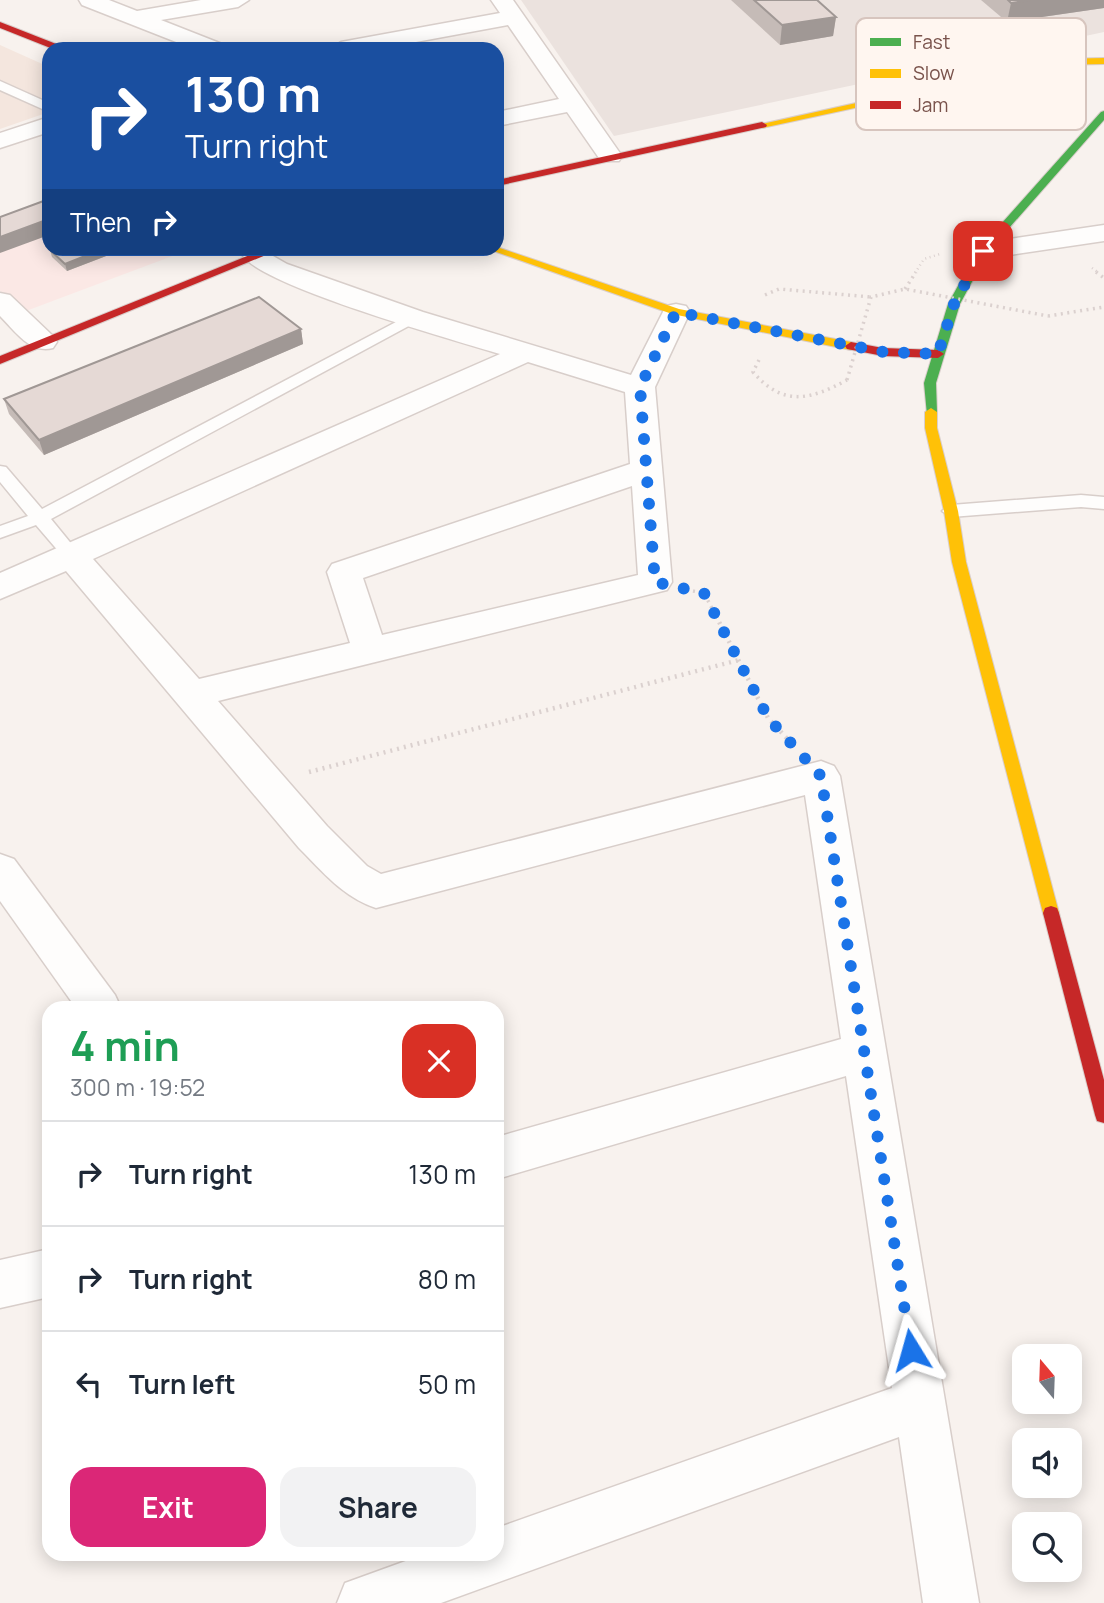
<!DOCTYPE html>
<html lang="en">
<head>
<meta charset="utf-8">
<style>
  :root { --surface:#fff; --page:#f2f2f3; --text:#1f2937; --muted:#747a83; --line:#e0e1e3; --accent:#db2777 }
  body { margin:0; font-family:Manrope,sans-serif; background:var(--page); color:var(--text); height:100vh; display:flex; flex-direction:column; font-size:26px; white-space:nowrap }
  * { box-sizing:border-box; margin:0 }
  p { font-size:23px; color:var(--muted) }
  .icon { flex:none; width:38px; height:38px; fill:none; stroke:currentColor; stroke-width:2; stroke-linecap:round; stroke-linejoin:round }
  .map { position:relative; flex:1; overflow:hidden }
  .sheet { position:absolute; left:42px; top:1001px; width:462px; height:560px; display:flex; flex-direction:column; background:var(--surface); border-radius:21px; box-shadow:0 4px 18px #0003 }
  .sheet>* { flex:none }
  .hud { position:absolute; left:42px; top:42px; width:462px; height:214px; border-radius:21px; box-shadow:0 4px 18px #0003; background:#1a4fa0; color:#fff; overflow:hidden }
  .needle { width:46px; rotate:341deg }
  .controls { position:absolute; left:1012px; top:1344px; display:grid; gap:14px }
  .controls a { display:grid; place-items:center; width:70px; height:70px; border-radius:14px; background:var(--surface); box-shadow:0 4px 18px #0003; font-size:35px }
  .pin { position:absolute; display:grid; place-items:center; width:60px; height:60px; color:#fff; margin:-30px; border-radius:14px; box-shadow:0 4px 10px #0006 }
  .me { position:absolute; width:77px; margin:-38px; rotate:352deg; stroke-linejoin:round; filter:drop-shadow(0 0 5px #0008) }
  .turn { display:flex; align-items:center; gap:24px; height:147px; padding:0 28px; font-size:32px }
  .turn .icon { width:91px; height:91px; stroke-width:2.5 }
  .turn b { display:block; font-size:49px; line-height:60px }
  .then { display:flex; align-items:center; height:66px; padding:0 28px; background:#0003; gap:14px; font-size:26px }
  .round { display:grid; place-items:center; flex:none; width:74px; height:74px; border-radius:21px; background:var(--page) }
  .overview { display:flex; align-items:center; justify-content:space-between; height:119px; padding:0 28px }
  h1 { font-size:42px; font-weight:700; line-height:52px; color:#1e9e55 }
  .primary-button { display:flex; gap:14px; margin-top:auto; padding:14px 28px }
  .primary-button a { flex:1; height:80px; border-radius:21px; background:var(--accent); color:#fff; font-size:28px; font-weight:700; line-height:80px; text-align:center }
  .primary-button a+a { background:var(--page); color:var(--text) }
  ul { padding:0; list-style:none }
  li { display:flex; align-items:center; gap:21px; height:105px; padding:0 28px; border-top:2px solid var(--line) }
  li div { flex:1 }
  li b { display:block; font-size:26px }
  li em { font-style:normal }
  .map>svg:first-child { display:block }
  .residential { fill:#f4e6de }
  .commercial { fill:#fbe8e5 }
  .industrial { fill:#ebe2de }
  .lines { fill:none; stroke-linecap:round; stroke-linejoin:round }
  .lane-casing { stroke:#d8ceca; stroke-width:3 }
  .street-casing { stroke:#d8ceca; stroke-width:3 }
  .fast-casing { stroke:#d9cecb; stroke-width:2 }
  .slow-casing { stroke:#d9cecb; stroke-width:2 }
  .jam-casing { stroke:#d9cecb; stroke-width:2 }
  .path-far2 { stroke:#dbd1cf; stroke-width:2.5; stroke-dasharray:1 3.5; stroke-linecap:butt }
  .path-far1 { stroke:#dbd1cf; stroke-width:3.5; stroke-dasharray:2 4.5; stroke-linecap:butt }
  .path { stroke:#dbd1cf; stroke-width:4.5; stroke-dasharray:2 5; stroke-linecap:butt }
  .lane { fill:#fefdfc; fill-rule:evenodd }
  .street { fill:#fefdfc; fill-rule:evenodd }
  .fast { fill:#4caf50; fill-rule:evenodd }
  .slow { fill:#ffc107; fill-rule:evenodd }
  .jam { fill:#c62828; fill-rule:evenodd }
  .path-bridge { stroke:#dbd1cf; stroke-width:3.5; stroke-dasharray:2 4.5; stroke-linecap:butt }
  .wall { fill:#c5bbb7 }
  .shaded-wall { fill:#a09895 }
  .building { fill:#e5d9d5; stroke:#a09895; stroke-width:2 }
  .route { stroke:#1a73e8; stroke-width:12; stroke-dasharray:0 21.6 }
  .key { fill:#fff6f0; stroke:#d7c5be; stroke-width:2 }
  .key-label { font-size:19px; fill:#79524b }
</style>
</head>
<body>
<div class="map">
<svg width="1104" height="1603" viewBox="0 0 1104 1603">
  <rect width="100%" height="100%" fill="#f8f2ee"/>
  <!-- residential -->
  <path class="residential" d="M0 45 49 67V112L0 129Z"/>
  <!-- commercial -->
  <path class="commercial" d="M49 215V248L191 249 26 311 0 291V233Z"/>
  <!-- industrial -->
  <path class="industrial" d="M521 0H1104V32L614 136Z"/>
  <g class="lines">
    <defs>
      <g id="lane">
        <path d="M0 81 49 103V112L0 90Z"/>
        <path d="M413 313 418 315V321L51 519 78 552 81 556 78 560H66L36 525 0 538V526L28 516 0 482V466L6 467 42 509Z"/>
        <path d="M1081 495 1104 497V509L1081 507 951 517 942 511 951 505Z"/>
      </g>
      <g id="street">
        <path d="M79 0H109L137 11 201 0H249L238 7 161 20 222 44 225 49H194L82 5Z"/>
        <path d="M491 0H513L622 156 619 161H601L567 112 497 126V112L559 99 508 25 378 49H330L341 42 500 13Z"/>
        <path d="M49 117V132L0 148V133Z"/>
        <path d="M1104 225V241L983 259 973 257 970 251 973 245 983 243Z"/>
        <path d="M259 248 287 264 423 312 631 375 666 306 676 304 686 306 690 312 655 387 672 582 667 590 218 701 327 826 367 866 381 874 821 761 834 766 840 776 979 1603H923L899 1437 441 1603H337L345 1583 425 1554H497V1528L892 1388 846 1076 497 1179V1137L841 1039 805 795 376 908C343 897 323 872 299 848L66 571 0 599V573L500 354C454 340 265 287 243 256L247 250ZM528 362 625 392 630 464 332 564 327 572 350 643 199 679 93 559ZM632 486 638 575 382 635 363 578Z"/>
        <path d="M0 293 10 295 53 336 57 342 53 348C30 354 16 332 0 316Z"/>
        <path d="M0 854 14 859 115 995 121 1008H76L0 901Z"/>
        <path d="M49 1249V1297L0 1308V1260Z"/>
      </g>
      <path id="fast" d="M1104 111V120L988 252 960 304 936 383 937 412 931 416 927 415 924 383 948 304 977 251 1101 112Z"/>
      <g id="slow">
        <path d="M1104 58V64L1054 65 762 128 757 125 1054 59Z"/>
        <path d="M497 247 679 309 851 342 857 346 851 350 672 314 485 248Z"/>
        <path d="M931 408 937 412V428L958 511 966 562 1059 913 1057 918 1051 920 1045 918 1043 913 952 562 944 511 925 428V412Z"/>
      </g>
      <g id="jam">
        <path d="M0 22 64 47 66 49H53L0 28Z"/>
        <path d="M762 122 767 125 766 127 497 186V180Z"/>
        <path d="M267 248H283L0 364V356Z"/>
        <path d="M851 342 883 348 938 350 944 354 938 358 883 356 847 349 845 346Z"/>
        <path d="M1051 906 1057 908 1059 913 1104 1080V1123L1097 1121 1095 1115 1043 913 1045 908Z"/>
      </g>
    </defs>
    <!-- lane casing -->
    <use href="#lane" class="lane-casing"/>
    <!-- street casing -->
    <use href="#street" class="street-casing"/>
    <!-- fast casing -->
    <use href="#fast" class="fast-casing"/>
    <!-- slow casing -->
    <use href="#slow" class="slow-casing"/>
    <!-- jam casing -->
    <use href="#jam" class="jam-casing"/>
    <!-- path-far2 -->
    <g class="path-far2">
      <path d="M1092 268 1099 273"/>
      <path d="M915 273 924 259 940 254"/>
    </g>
    <!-- path-far1 -->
    <g class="path-far1">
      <path d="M1096 272 1104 278"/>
      <path d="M905 289 916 272"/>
      <path d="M765 295 779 289 871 297"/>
      <path d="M1048 316 1104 307"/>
      <path d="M759 360 753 372C783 407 810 400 847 380"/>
      <path d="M693 591 704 593 717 618"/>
    </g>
    <!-- path -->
    <g class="path">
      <path d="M716 616 768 718 793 745"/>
      <path d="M309 772 739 660"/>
    </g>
    <!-- lane -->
    <use href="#lane" class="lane"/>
    <!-- street -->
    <use href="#street" class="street"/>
    <!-- fast -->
    <use href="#fast" class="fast"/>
    <!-- slow -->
    <use href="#slow" class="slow"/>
    <!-- jam -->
    <use href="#jam" class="jam"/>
    <!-- path-bridge -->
    <path class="path-bridge" d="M847 380 871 297 905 289 1048 316"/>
  </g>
  <!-- wall -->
  <g class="wall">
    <path d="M731 0H817L836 17 833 36 780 45Z"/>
    <path d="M981 0H1104V8L1007 22Z"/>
    <path d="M54 248H127L67 271 52 257 50 250Z"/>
    <path d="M301 329 303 344 44 455 9 414 4 399Z"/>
  </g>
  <!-- shaded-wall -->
  <g class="shaded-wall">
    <path d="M1030 0H1104V8L1007 22 1011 3Z"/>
    <path d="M836 17 833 36 780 45 782 25Z"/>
    <path d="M49 219V235L0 253V237Z"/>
    <path d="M105 248H127L67 271 65 264Z"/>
    <path d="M301 329 303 344 44 455 39 440Z"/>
  </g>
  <!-- building -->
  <g class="building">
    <path d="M754 0H817L836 17 782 25Z"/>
    <path d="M1008 0H1030L1011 3Z"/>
    <path d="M49 199V219L0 237V217Z"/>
    <path d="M54 248H105L65 264 50 250Z"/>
    <path d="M259 297 301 329 39 440 4 399Z"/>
  </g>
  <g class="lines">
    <!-- route -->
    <path class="route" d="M911 1350 821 776 768 718 704 593 655 582 640 387 676 312 884 352 938 354 954 304 983 251"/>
  </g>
  <!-- legend -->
  <rect x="856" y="18" width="230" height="112" rx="10" class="key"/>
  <rect x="870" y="38" width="31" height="8" fill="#4caf50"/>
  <rect x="870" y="69" width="31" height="9" fill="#ffc107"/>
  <rect x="870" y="101" width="31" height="8" fill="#c62828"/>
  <g class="key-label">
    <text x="913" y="49">Fast</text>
    <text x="913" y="80">Slow</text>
    <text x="913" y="112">Jam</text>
  </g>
</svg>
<div class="controls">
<a><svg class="needle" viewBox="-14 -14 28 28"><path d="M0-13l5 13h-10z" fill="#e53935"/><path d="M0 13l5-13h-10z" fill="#747a83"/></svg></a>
<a><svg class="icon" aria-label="sound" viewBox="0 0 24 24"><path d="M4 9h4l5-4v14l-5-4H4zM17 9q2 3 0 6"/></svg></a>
<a><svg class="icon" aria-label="search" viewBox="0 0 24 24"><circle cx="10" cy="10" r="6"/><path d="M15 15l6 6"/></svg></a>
</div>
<div class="pin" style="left:983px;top:251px;background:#d93025"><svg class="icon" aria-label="arrive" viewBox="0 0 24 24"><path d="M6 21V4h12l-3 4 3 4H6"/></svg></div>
<svg class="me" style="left:911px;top:1350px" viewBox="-20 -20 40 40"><path d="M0-17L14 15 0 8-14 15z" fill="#1a73e8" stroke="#fff" stroke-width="4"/></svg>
<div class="hud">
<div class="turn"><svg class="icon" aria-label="right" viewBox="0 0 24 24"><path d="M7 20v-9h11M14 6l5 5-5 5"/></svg><div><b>130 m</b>Turn right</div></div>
<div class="then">Then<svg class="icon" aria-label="right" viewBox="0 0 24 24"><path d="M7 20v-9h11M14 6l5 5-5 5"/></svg></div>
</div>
<section class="sheet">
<div class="overview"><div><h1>4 min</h1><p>300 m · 19:52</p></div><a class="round" style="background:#d93025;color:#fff"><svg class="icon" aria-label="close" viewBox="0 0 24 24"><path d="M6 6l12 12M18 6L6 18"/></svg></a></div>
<ul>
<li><svg class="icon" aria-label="right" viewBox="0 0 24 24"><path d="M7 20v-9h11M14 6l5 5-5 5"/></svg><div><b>Turn right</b></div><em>130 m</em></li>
<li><svg class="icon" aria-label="right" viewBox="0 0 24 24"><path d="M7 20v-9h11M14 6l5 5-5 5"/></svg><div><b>Turn right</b></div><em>80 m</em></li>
<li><svg class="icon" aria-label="left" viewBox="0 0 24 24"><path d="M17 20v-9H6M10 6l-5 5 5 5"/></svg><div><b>Turn left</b></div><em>50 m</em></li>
</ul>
<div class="primary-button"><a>Exit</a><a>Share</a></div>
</section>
</div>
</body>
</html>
